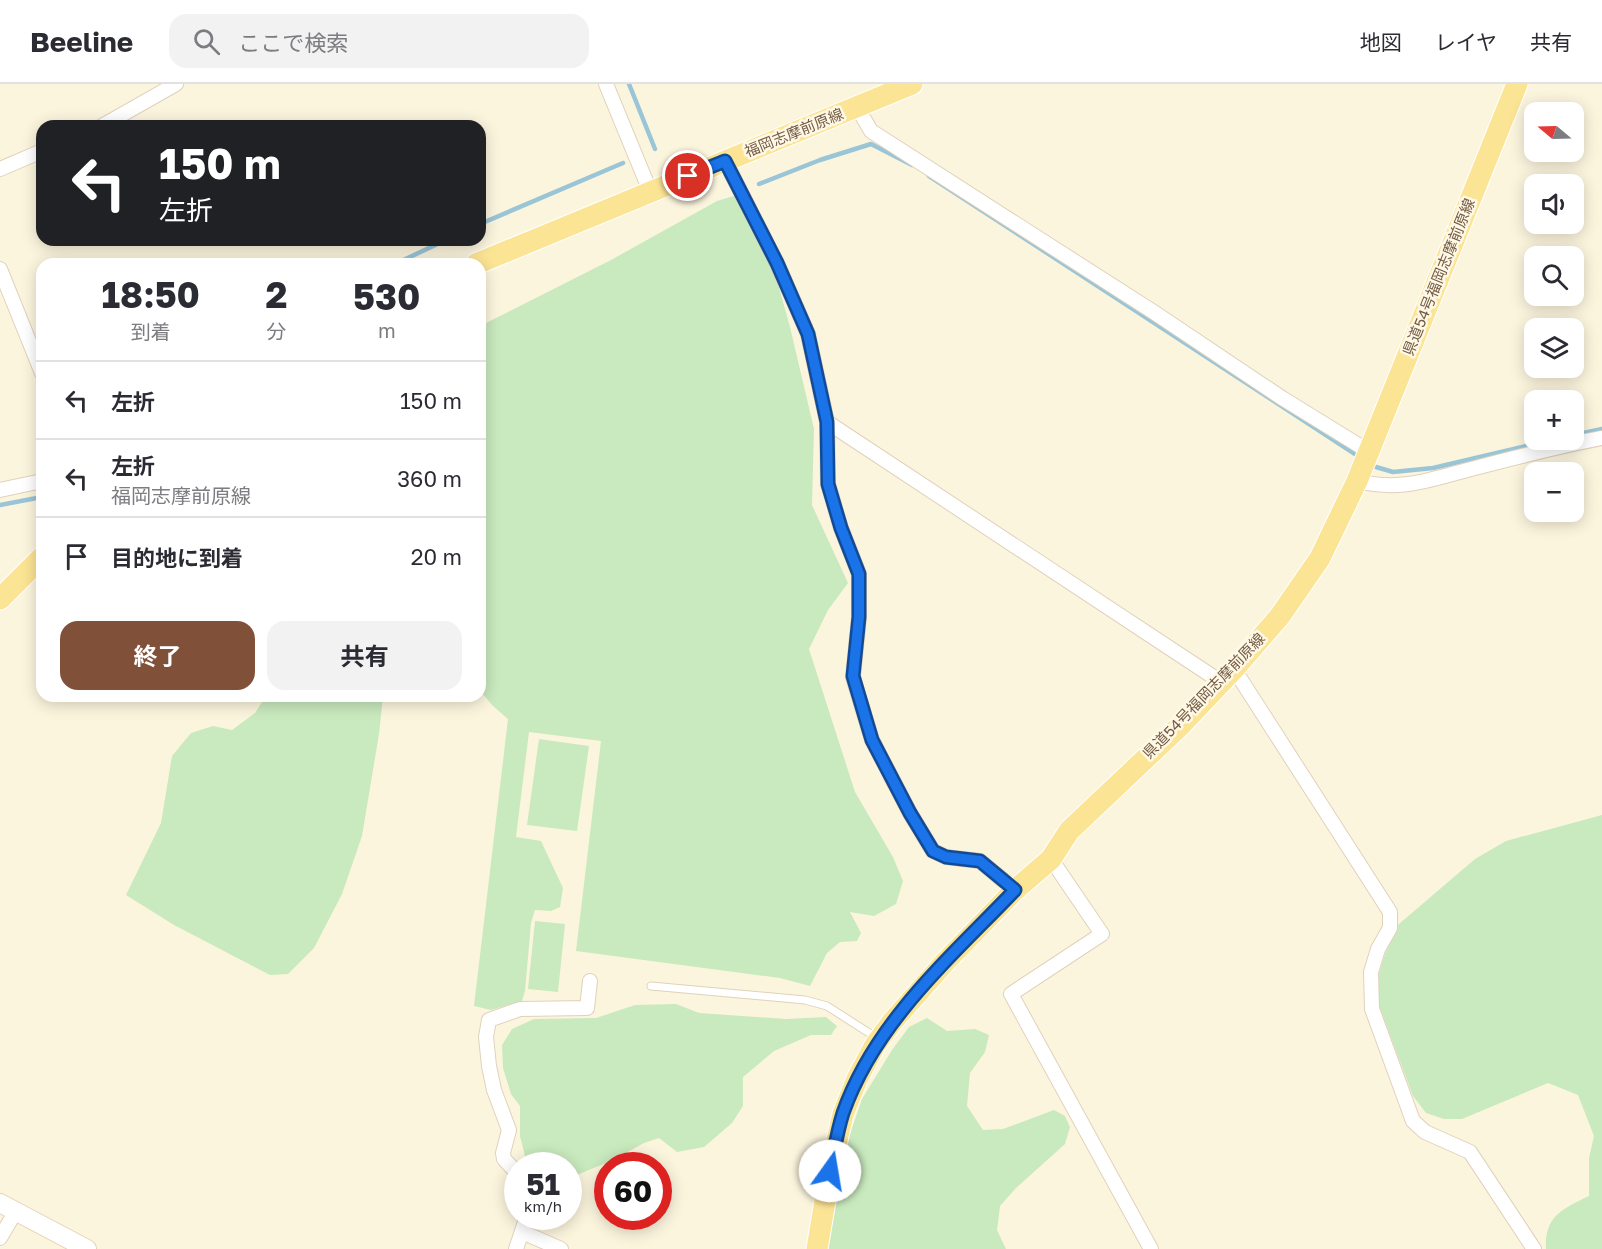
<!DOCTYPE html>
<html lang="ja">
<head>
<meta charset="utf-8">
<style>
  :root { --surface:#fff; --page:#f2f2f3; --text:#2b2b33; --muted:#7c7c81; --line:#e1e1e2; --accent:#805039 }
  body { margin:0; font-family:"Golos Text","Noto Sans JP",sans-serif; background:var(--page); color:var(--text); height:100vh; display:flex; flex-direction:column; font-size:22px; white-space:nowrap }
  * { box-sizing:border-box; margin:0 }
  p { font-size:20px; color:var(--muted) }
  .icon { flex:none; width:33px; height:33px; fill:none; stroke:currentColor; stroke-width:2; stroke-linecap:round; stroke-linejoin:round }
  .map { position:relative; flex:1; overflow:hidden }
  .sheet { position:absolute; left:36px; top:174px; width:450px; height:444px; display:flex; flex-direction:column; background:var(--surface); border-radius:18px; box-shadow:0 3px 15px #0003 }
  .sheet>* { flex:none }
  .hud { position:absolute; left:36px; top:36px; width:450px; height:126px; border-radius:18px; box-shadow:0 3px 15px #0003; background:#202124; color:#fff; overflow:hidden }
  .needle { width:39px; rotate:289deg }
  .buttons { position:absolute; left:1524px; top:18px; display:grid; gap:12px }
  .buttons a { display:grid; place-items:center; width:60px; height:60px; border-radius:12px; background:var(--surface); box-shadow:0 3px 15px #0003; font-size:30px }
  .speed { position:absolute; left:504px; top:1068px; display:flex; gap:12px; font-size:30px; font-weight:700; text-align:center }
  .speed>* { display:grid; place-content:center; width:78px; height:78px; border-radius:50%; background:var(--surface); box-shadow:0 3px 15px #0003; line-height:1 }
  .speed small { font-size:15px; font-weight:400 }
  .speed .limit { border:9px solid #d22; background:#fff; color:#111 }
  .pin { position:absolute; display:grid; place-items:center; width:51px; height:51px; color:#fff; margin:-26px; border:3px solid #fff; border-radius:50%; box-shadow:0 2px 6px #0007 }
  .me { position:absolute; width:66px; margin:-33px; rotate:13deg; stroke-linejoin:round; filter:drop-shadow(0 0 4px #0008) }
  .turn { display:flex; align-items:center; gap:21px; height:126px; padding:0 24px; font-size:27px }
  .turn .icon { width:78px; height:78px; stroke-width:2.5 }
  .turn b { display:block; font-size:42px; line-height:51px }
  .eta { display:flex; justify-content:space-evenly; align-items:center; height:102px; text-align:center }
  .eta b { font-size:36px; font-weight:700; line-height:42px }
  .action { display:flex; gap:12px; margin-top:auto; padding:12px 24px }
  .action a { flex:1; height:69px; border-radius:18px; background:var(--accent); color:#fff; font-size:24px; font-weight:700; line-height:69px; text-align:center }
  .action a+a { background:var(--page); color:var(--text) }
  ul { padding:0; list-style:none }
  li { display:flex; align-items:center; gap:18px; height:78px; padding:0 24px; border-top:2px solid var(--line) }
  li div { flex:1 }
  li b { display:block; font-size:22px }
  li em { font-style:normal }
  header { display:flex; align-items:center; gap:36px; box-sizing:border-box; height:84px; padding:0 30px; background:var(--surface); border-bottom:2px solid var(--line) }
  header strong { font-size:28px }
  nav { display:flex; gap:33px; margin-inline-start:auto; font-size:21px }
  .search { width:420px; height:54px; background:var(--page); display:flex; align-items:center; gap:15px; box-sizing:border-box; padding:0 21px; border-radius:18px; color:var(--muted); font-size:22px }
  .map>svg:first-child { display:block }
  .green { fill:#c9e9be }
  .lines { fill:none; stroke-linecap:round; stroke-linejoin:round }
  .stream { stroke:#9ac5d7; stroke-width:4.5 }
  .service-casing { stroke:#e0d1bb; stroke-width:9 }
  .minor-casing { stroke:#e0d1bb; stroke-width:16 }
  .secondary-casing { stroke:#e5d3b9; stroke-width:20 }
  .primary-casing { stroke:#fff; stroke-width:23 }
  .service { stroke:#fff; stroke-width:7 }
  .minor { stroke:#fff; stroke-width:14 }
  .secondary { stroke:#fff; stroke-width:18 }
  .primary { stroke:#fce495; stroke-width:21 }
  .route-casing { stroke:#114b97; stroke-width:15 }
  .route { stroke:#1a73e8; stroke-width:10 }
  .labels { text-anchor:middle; stroke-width:5; stroke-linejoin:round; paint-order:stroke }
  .street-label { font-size:15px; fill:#725c47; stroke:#fff8e5 }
</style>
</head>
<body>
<header>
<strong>Beeline</strong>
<div class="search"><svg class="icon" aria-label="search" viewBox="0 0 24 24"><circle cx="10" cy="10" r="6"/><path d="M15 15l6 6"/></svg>ここで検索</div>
<nav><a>地図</a><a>レイヤ</a><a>共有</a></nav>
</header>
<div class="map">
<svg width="1602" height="1165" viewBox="0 0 1602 1165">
  <rect width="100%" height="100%" fill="#fcf5de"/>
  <!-- green -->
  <g class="green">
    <path d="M737 111 775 189 790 243 814 345 812 421 848 499 828 526 809 565 855 708 893 773 903 797 896 820 874 832 850 828 861 849 857 857 840 858 827 869 810 902 780 894 576 867 601 657 529 648 516 753 541 757 563 804 560 823 551 827 535 826 531 839 525 907 522 917 491 926 474 922 508 635 493 622 480 607V242L611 176 717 117Z"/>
    <path d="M266 612H289L303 618 304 612H383L379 650 362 752 342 810 314 864 288 890 270 891 174 841 126 811 161 739 172 672 191 649 213 642 232 646 255 629Z"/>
    <path d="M539 655 589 662 577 747 527 741Z"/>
    <path d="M1602 731V1165H1546C1544 1132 1564 1124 1589 1112V1074L1594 1052 1578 1011 1548 999 1462 1035H1444L1426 1029 1413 1012 1377 916 1378 893 1385 870 1399 840 1475 775 1506 757Z"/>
    <path d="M535 837 565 840 558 908 528 905Z"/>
    <path d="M676 920 699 929 786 935 826 933 837 942 831 951H811L774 967 743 993V1022L732 1039 704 1063 677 1068 659 1054 644 1059 613 1076 572 1093H569L568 1082H530L527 1080 520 1052V1022L511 1010 503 984 502 961 512 945 534 935 596 934 635 921Z"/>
    <path d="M927 934 947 947 975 945 989 951 985 968 970 989 967 1022 983 1046 1003 1045 1054 1026 1065 1032 1070 1043 1065 1060 1016 1104 1000 1122 997 1146 1006 1165H827L839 1103 843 1070 862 1015 892 966 909 943Z"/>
  </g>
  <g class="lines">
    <!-- stream -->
    <g class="stream">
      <path d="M629 0 655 65"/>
      <path d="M929 92 1355 370"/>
      <path d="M759 100 820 76 871 60 912 81"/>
      <path d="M480 140 623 79"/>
      <path d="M395 180 446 156"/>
      <path d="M1574 351 1602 345"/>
      <path d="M1376 383 1393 388 1433 384 1552 356"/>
      <path d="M0 421 42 413"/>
    </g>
    <defs>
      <path id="service" d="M651 902 805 916 827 922 877 954"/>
      <g id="minor">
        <path d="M606 0 650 107"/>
        <path d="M857 23 871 47 1155 229 1282 314 1368 367"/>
        <path d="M102 42 176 0"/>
        <path d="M725 77 777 179 808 250 827 338 828 400 841 444 859 490V533L853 593 872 656 910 729 933 767 946 773 980 777 1015 806"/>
        <path d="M0 85 42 67"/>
        <path d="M0 185 42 289"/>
        <path d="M827 338 1221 598"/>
        <path d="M1357 397C1404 408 1430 395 1475 384 1517 373 1559 362 1602 354"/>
        <path d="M0 406 42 397"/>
        <path d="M1234 585 1390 828V844L1378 865 1371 888 1372 925 1413 1037 1425 1048 1470 1068 1534 1165"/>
        <path d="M1051 775 1102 850 1011 910 1151 1165"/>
        <path d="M518 1090 504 1075 503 1069 509 1046 494 1006 489 982 486 953 489 936 520 925 587 924 590 897"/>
        <path d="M522 1148 561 1165"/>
        <path d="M0 1154 16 1127"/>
        <path d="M516 1165 527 1132"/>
      </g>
      <path id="secondary" d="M0 1119 87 1165"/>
      <g id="primary">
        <path d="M476 180 912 0"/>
        <path d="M0 515 42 473"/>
        <path d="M817 1165 830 1087 843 1030 857 995 875 961 892 938 946 877 1015 806 1051 775 1069 747 1181 641 1234 585 1280 532 1320 474 1357 397 1517 0"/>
      </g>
    </defs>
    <!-- service casing -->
    <use href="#service" class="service-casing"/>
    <!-- minor casing -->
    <use href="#minor" class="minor-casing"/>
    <!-- secondary casing -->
    <use href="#secondary" class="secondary-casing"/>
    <!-- primary casing -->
    <use href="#primary" class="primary-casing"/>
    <!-- service -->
    <use href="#service" class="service"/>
    <!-- minor -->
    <use href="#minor" class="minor"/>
    <!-- secondary -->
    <use href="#secondary" class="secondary"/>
    <!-- primary -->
    <use href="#primary" class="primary"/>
  </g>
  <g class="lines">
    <defs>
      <path id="route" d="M688 92 725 77 777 179 808 250 827 338 828 400 841 444 859 490V533L853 592 872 656 910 729 933 767 946 773 980 777 1015 806C950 874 875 938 843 1029 837 1048 834 1068 830 1087"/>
    </defs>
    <!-- route casing -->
    <use href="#route" class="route-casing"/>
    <!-- route -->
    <use href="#route" class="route"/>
  </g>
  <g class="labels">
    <!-- street labels -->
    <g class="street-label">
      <text transform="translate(794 49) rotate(-22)" y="5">福岡志摩前原線</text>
      <text transform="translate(1439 193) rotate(-68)" y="5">県道54号福岡志摩前原線</text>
      <text transform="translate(1204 612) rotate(-46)" y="5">県道54号福岡志摩前原線</text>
    </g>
  </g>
</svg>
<div class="buttons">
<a><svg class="needle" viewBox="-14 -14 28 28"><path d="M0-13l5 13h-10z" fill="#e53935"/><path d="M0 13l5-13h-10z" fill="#7c7c81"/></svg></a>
<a><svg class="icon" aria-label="sound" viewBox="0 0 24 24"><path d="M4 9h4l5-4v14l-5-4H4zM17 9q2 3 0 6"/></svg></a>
<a><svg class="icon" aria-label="search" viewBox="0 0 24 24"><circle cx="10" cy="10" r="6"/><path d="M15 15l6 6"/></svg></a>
<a><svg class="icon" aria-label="layers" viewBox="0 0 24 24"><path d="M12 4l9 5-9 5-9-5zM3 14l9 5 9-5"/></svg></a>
<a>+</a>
<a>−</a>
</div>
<div class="speed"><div>51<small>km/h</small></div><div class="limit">60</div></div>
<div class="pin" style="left:688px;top:92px;background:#d93025"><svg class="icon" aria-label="arrive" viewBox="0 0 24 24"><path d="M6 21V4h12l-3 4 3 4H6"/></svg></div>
<svg class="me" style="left:830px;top:1087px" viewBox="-20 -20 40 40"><circle r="19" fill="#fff"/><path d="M0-13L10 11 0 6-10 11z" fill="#1a73e8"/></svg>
<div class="hud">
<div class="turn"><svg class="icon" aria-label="left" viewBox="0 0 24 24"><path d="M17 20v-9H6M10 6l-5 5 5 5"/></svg><div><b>150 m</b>左折</div></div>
</div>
<section class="sheet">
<div class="eta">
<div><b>18:50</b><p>到着</p></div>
<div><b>2</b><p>分</p></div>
<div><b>530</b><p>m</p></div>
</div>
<ul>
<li><svg class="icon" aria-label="left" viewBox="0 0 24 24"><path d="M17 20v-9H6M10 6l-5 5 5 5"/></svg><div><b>左折</b></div><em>150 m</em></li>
<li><svg class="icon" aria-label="left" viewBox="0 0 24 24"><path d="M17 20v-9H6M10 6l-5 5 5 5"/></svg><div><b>左折</b><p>福岡志摩前原線</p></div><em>360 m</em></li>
<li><svg class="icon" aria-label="arrive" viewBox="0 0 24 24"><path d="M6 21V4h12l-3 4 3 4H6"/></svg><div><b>目的地に到着</b></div><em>20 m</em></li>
</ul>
<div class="action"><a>終了</a><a>共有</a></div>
</section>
</div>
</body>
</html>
